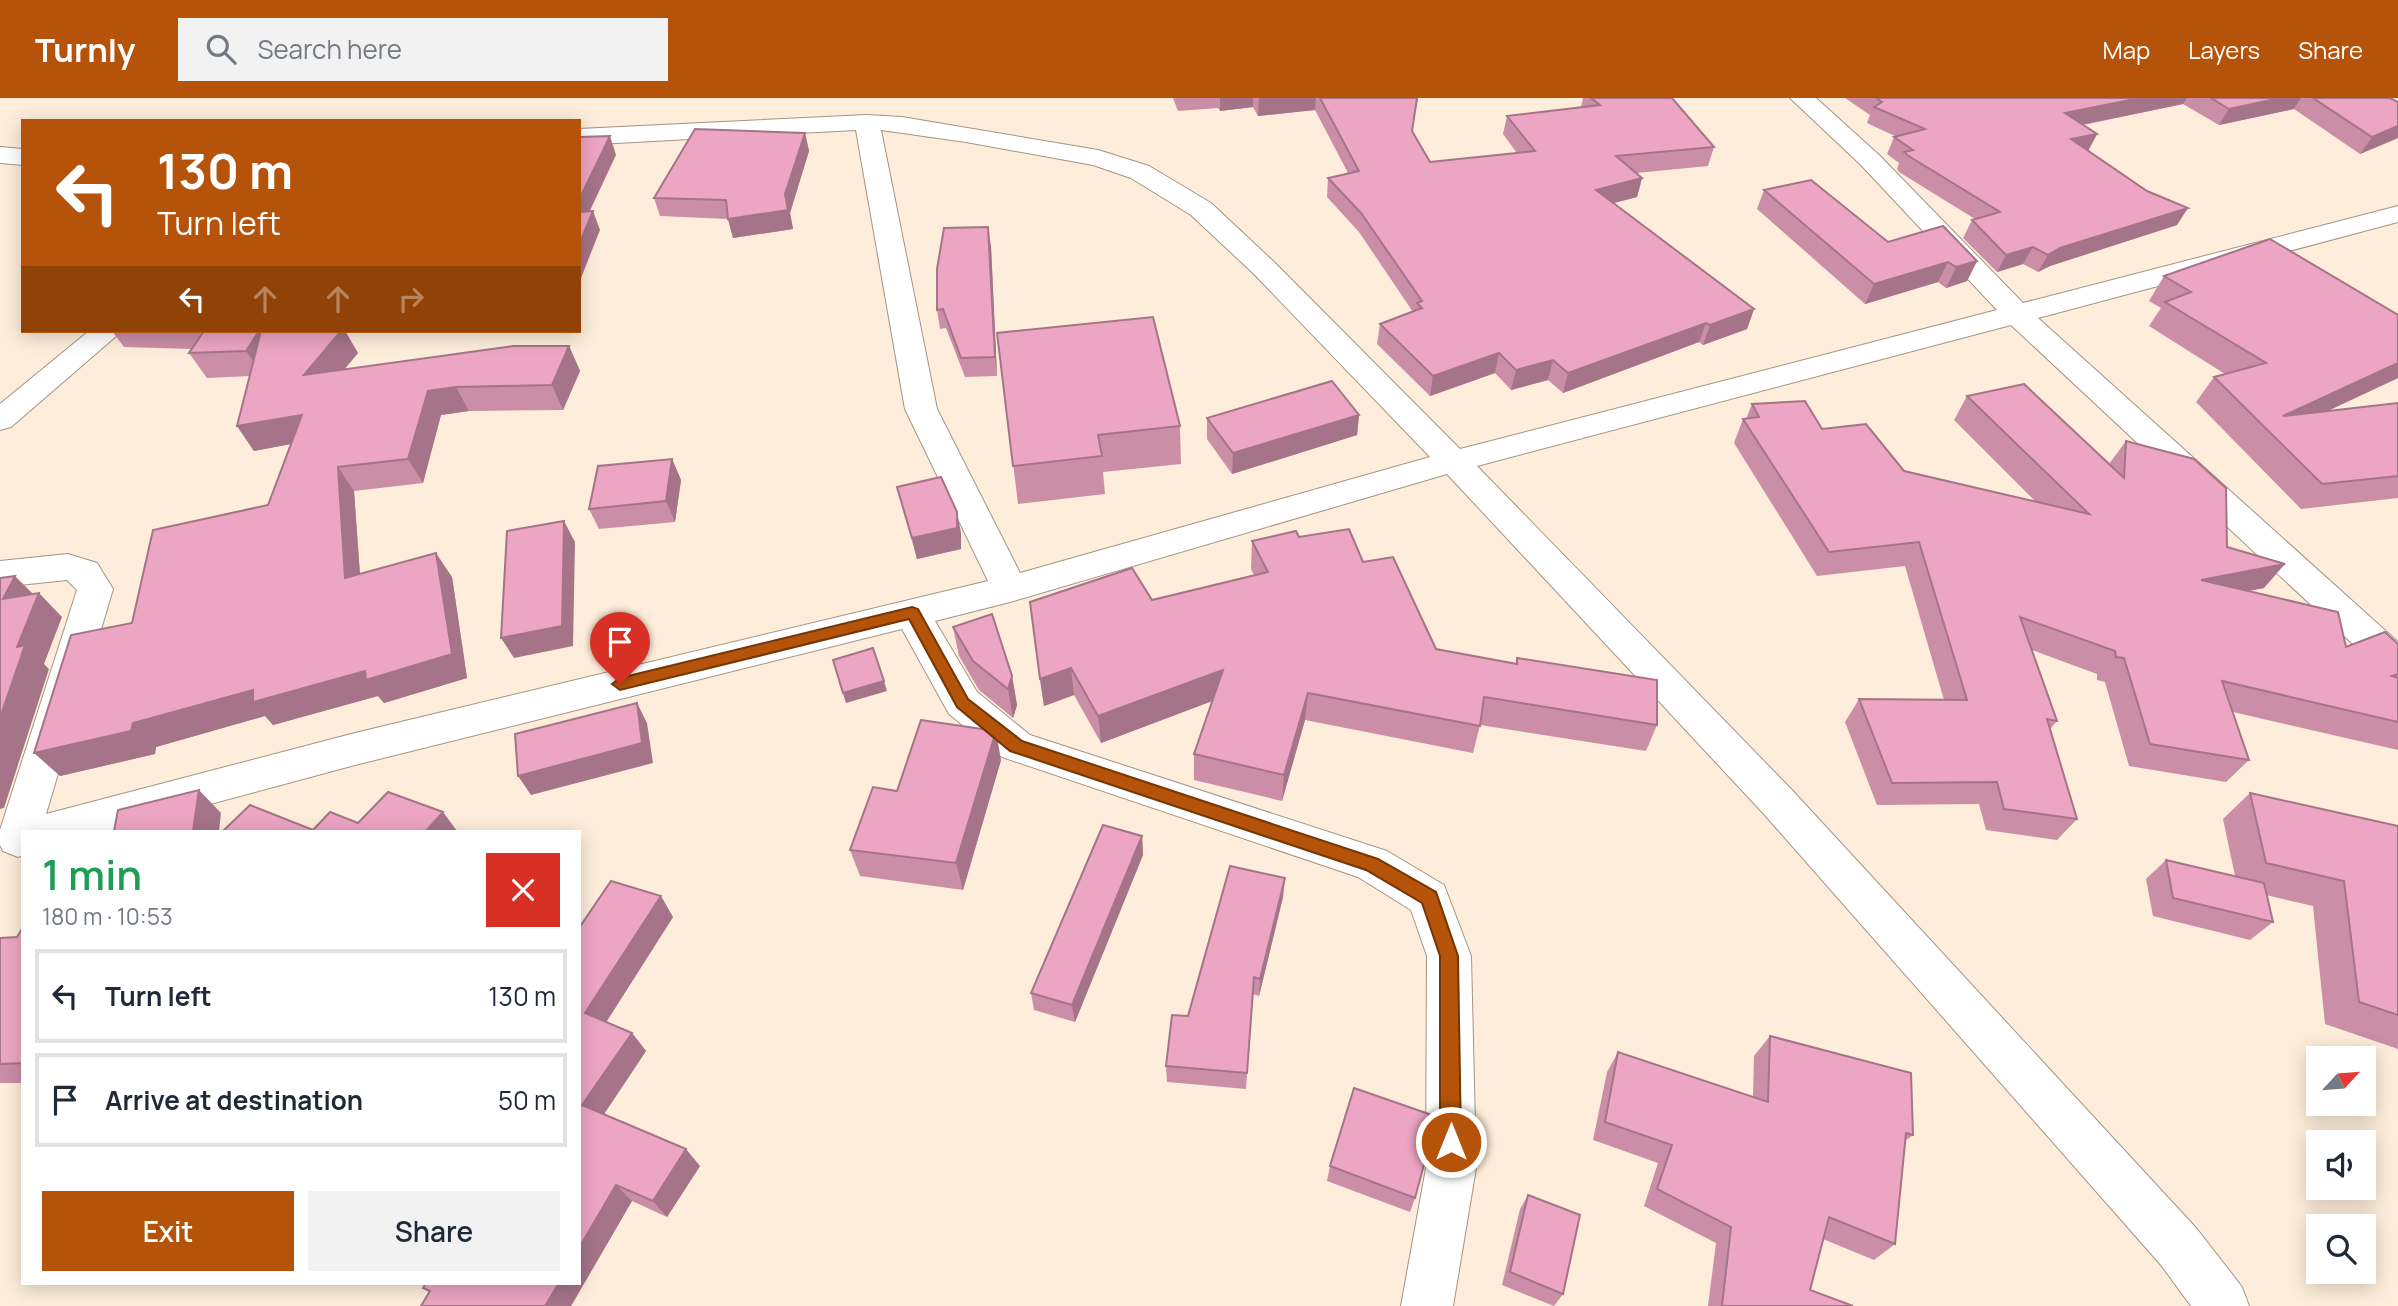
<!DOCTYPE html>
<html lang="en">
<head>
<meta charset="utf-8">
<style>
  :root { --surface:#fff; --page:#f2f2f3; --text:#1f2937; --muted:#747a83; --line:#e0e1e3; --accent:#b45309 }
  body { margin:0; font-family:Manrope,sans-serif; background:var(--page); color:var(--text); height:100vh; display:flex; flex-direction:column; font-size:26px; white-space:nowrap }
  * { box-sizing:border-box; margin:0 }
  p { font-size:23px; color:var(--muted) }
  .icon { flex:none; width:38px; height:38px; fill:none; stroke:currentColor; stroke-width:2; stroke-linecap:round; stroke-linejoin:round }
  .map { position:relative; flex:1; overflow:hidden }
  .panel { position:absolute; left:21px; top:732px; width:560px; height:455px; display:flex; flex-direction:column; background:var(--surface); border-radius:0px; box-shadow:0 4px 18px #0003 }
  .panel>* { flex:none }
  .hud { position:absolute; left:21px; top:21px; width:560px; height:214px; border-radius:0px; box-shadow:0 4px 18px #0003; background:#b45309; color:#fff; overflow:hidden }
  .needle { width:46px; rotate:64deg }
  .fabs { position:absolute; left:2306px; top:948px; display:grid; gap:14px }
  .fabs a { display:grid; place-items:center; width:70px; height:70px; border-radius:0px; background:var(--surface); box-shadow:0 4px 18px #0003; font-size:35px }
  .pin { position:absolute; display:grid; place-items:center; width:60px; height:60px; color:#fff; margin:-72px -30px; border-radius:50% 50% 50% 0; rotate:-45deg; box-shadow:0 0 7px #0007 }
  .pin .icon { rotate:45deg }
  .me { position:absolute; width:77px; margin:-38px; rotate:0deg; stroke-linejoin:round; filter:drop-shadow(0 0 5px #0008) }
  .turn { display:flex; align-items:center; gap:24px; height:147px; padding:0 21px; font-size:32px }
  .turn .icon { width:91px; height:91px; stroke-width:2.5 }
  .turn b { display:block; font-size:49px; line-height:60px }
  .lanes { display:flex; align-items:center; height:66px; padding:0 21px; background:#0003; justify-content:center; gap:35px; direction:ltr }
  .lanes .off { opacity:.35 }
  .round { display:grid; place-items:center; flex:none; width:74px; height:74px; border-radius:0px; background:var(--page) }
  .headline { display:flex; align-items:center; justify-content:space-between; height:119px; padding:0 21px }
  h1 { font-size:42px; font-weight:600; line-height:52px; color:#1e9e55 }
  .primary-button { display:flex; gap:14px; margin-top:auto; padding:14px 21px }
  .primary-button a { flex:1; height:80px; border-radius:0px; background:var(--accent); color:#fff; font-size:28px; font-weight:600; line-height:80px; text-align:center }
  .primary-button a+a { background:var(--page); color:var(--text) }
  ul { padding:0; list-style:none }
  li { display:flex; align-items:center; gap:21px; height:94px; margin:0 14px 10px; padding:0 7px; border:4px solid var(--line); border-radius:0px }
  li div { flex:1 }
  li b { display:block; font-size:26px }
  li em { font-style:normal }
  header { display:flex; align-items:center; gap:42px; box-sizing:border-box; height:98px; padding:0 35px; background:var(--accent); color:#fff }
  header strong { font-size:33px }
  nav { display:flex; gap:38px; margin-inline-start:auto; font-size:24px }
  .search { width:490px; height:63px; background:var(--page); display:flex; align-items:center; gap:18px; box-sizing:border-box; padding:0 24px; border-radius:0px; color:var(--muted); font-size:26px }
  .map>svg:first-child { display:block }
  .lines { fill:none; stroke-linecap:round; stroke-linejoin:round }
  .street-casing { stroke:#a39584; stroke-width:2 }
  .street { fill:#fff; fill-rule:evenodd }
  .wall { fill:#cb8ea7 }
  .shaded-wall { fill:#a57488 }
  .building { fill:#eca5c2; stroke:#a57488; stroke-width:2 }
  .route { fill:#b45309; stroke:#753606; stroke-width:2 }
</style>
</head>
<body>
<header>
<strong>Turnly</strong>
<div class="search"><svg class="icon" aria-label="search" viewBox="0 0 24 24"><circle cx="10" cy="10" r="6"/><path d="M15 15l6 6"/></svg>Search here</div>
<nav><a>Map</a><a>Layers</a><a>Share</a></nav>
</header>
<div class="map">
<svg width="2398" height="1208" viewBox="0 0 2398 1208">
  <rect width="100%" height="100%" fill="#fdedda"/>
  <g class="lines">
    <defs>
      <g id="street">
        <path d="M1790 0H1816L1879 57 2023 205 2398 108V124L2038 220 2398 544V580L2385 576 2011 227 1477 368 1791 691 2197 1131 2242 1189 2249 1208H2191L2161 1167 1763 715 1447 376 1010 504 935 523 977 594 1030 637 1387 753 1444 787 1471 858 1476 1070 1453 1208H1401L1426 1070 1427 858 1411 812 1358 779 1002 659 949 616 902 531 355 667 110 733H23V757L18 759 3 753 0 747V732L77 492 67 482 0 489V463L68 456 97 465 113 491 46 716 355 635 988 483 905 311 856 32 579 47V31L867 17 902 19 1098 52 1149 68 1211 105 1274 164 1460 351 1997 212 1861 67ZM881 32 966 44 1093 67 1131 80 1191 117 1254 176 1430 359 1020 475 937 311Z"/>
        <path d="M0 49 23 51V67L0 65Z"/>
        <path d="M89 233H122L11 329 0 332V306Z"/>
      </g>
    </defs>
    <!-- street casing -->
    <use href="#street" class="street-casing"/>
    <!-- street -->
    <use href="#street" class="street"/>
  </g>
  <!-- wall -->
  <g class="wall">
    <path d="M1173 0H1418L1412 34 1430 64 1517 55 1503 36 1507 18 1581 9 1583 0H1672L1714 49 1708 68 1636 75 1642 80 1637 99 1613 105 1754 211 1747 231 1703 247 1699 244 1563 295 1548 282 1511 292 1495 275 1430 298 1377 246 1380 226 1413 214 1359 134 1327 99 1328 80 1348 75 1315 12 1258 18 1253 9 1220 13 1218 10 1178 13Z"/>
    <path d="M1845 0H2390L2398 4V40L2360 56 2294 11 2219 27 2183 6 2083 27 2097 36 2088 53 2177 127 2050 168 2038 174 2023 166 1997 174 1963 140 1972 122 1975 121 1899 74 1897 71 1899 65 1887 56 1894 39H1897L1867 25 1870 17Z"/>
    <path d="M805 35 809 53 790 115 793 131 733 140 728 121 660 118 654 100Z"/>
    <path d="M1764 92 1888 144 1977 163 1967 183 1946 190 1938 184 1865 206 1757 111Z"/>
    <path d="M991 148 997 278 965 279 946 230 940 231 937 212Z"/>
    <path d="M2164 178 2398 217V280L2327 313 2398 305V400L2301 411 2196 304 2214 279 2225 276 2149 228 2161 210 2149 203Z"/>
    <path d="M112 233H345L358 255 344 271 569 248 580 273 563 312 469 313 441 317 423 385 354 393 360 476 452 479 467 580 384 605 378 598 273 627 265 618 156 649 155 656 60 678 132 525 268 407 290 346 254 353 237 328 250 278 207 280 189 255 192 251 124 249Z"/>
    <path d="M997 235 1180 328 1181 366 1103 374 1105 396 1018 406Z"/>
    <path d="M1967 298 2109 366 2126 343 2227 449 2264 490 2247 493 2346 549 2398 546V652L2233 614 2249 662 2226 684 2129 668 2105 584 2097 582V576L2032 552 2057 623 2050 631 2077 721 2057 742 1986 732 1979 706 1877 707 1845 624 1859 601 1944 602 1905 468 1817 478 1734 345 1743 321H1746L1752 306 1822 331 1904 373 2036 404 1954 322Z"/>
    <path d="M1359 317 1357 337 1232 376 1207 341V320Z"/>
    <path d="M672 361 681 382 675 424 599 431 589 411Z"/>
    <path d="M897 389 961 435V451L917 461Z"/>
    <path d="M1299 439 1363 464 1436 551 1516 566 1517 560 1657 627 1646 653 1480 627 1473 655 1305 622 1282 703 1194 682V656L1212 603 1101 645 1074 597 1044 608 1040 581 1152 502 1254 477 1251 471 1252 443Z"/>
    <path d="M953 529 1012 578 1017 607 1013 620 979 592 959 558Z"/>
    <path d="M1001 662 963 792 860 778 850 752 897 693Z"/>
    <path d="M2250 695 2398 728V951L2325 926 2313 808 2266 797 2273 824 2250 842 2153 818 2146 781 2166 762 2235 778 2223 721Z"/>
    <path d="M1142 738 1143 757 1075 924 1034 912 1031 895Z"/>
    <path d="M1283 799 1259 898 1253 896 1246 991 1167 984 1166 968 1188 918Z"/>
    <path d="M673 819 606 924 632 935 646 953 604 1016 700 1068 667 1119 632 1103 571 1208H421L429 1194 423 1190 579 1185V830Z"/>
    <path d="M23 829V985H0V840L17 839Z"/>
    <path d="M1770 938 1913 1037 1905 1043 1895 1146 1874 1162 1823 1141 1810 1192 1853 1208H1708L1716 1145 1644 1108 1658 1065 1593 1042 1607 974 1618 954 1753 999 1754 958Z"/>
    <path d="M1330 1068 1415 1100 1410 1114 1327 1083Z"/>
    <path d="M1528 1097 1563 1196 1554 1208 1502 1187 1520 1111Z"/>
  </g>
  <!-- shaded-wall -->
  <g class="shaded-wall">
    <path d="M1220 0H1253V9L1220 13Z"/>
    <path d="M1259 0H1316L1315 12 1258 18Z"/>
    <path d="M2140 0H2187L2183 6 2056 32 2065 15Z"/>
    <path d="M2280 0H2301L2294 11 2219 27 2229 11Z"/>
    <path d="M2398 28V40L2360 56 2372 39Z"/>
    <path d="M805 35 809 53 790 115 793 131 733 140 728 121 785 96Z"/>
    <path d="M2097 36 2088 53 2071 41Z"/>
    <path d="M610 38 616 57 580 134 579 131V102Z"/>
    <path d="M1642 80 1637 99 1591 111 1596 92Z"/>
    <path d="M2188 110 2177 127 2050 168 2038 174 2048 157 2060 150Z"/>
    <path d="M593 113 600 132 579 185V147Z"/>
    <path d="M988 129 991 148 997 278 995 259Z"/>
    <path d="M2033 149 2023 166 1997 174 2006 157Z"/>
    <path d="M1977 163 1967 183 1946 190 1956 169Z"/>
    <path d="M1948 164 1938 184 1865 206 1874 186Z"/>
    <path d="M1754 211 1747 231 1703 247 1710 227Z"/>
    <path d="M1706 225 1699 244 1563 295 1568 275Z"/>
    <path d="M259 233H266L263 277 246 253Z"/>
    <path d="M341 233H345L358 255 320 301 304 277Z"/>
    <path d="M569 248 580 273 563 312 552 287Z"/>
    <path d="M1499 255 1495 275 1430 298 1433 278Z"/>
    <path d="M1553 262 1548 282 1511 292 1516 272Z"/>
    <path d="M2398 265V280L2274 338 2283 318Z"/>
    <path d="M456 289 469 313 441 317 423 385 408 361 428 293Z"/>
    <path d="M302 317 318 341 254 353 237 328Z"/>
    <path d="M1359 317 1357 337 1232 376 1233 355Z"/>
    <path d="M672 361 681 382 675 424 666 403Z"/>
    <path d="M338 369 354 393 362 505 345 480Z"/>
    <path d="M957 414 961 435V451L917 461 912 440Z"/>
    <path d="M564 423 575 444 573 548 514 560 501 540Z"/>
    <path d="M436 455 452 479 467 580 384 605 378 598 273 627 265 618 156 649 155 656 60 678 34 655 133 625Z"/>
    <path d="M2285 466 2264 490 2181 506 2201 482Z"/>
    <path d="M15 478 37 500 39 495 62 519 44 566 49 571 4 710 0 711V620L17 549 3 501Z"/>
    <path d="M1071 570 1074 597 1044 608 1040 581Z"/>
    <path d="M1223 572V599L1101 645 1098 618Z"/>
    <path d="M1012 578 1017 607 1013 620 1008 591Z"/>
    <path d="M884 583 887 593 846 605 843 595Z"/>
    <path d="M1308 595 1305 622 1282 703 1284 677Z"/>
    <path d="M637 605 647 625 653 665 531 697 518 678Z"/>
    <path d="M996 633 1001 662 963 792 956 765Z"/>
    <path d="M199 692 221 715 219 733H193Z"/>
    <path d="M443 714 457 733H426Z"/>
    <path d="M1142 738 1143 757 1075 924 1072 907Z"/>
    <path d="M1285 780 1283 799 1259 898 1260 881Z"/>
    <path d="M661 798 673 819 600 934 585 915Z"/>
    <path d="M632 935 646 953 598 1025 582 1007Z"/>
    <path d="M686 1051 700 1068 667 1119 653 1103Z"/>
    <path d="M616 1087 632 1103 571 1208H545L559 1185H579V1150Z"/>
  </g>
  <!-- building -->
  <g class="building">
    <path d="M1320 0H1417L1412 33 1430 64 1535 53 1507 18 1600 7 1591 0H1672L1714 49 1616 58 1642 80 1596 92 1754 211 1710 227 1706 225 1568 275 1553 262 1516 272 1499 255 1433 278 1380 226 1422 210 1417 205 1422 203 1361 115 1328 80 1359 73Z"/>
    <path d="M1876 0H2140L2065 15 2097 36 2071 41 2147 93 2188 110 2060 150 2048 157 2033 149 2006 157 1972 122 2000 114 1907 57 1904 54 1913 52 1894 39 1925 31 1874 9 1882 4Z"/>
    <path d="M2211 0H2280L2229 11Z"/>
    <path d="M2313 0H2390L2398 4V28L2372 39Z"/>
    <path d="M695 31 805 35 785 96 788 112 728 121 726 102 654 100Z"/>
    <path d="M610 38 579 102V39Z"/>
    <path d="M1811 82 1888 144 1943 128 1977 163 1956 169 1948 164 1874 186 1764 92Z"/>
    <path d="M593 113 579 147V114Z"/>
    <path d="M988 129 995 259 961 260 943 211 937 212V171L944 130Z"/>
    <path d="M2270 141 2398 217V265L2283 318 2398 305V378L2322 386 2214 279 2266 265 2165 204 2191 194 2164 178Z"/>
    <path d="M1153 219 1180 328 1098 337 1102 358 1013 368 997 235Z"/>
    <path d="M204 233H259L246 253 189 255Z"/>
    <path d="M261 233H341L304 277 513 248H569L552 287 456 289 428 293 408 361 338 369 345 480 436 455 452 556 366 582 365 573 253 604V592L133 625 131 633 34 655 71 537 132 525 153 432 268 407 302 317 237 328Z"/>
    <path d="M1332 283 1359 317 1233 355 1207 320Z"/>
    <path d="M2024 286 2124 380 2126 343 2194 361 2226 390 2227 449 2285 466 2201 482 2338 514 2346 549 2385 534 2398 546V576L2392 578 2398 580V624L2222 583 2249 662 2150 646 2124 560 2116 559 2115 553 2020 519 2057 623 2047 621 2077 721 2004 711 1997 684 1892 685 1859 601 1967 602 1919 444 1829 454 1743 321 1759 319 1752 306 1805 303 1822 331 1866 326 1904 373 2089 416 1967 298Z"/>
    <path d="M672 361 666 403 589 411 598 368Z"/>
    <path d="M941 379 957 414V430L912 440 897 389Z"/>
    <path d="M564 423 562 528 501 540 507 433Z"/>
    <path d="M1349 431 1363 464 1393 459 1436 551 1517 566V560L1657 582V627L1484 599 1480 628 1308 595 1284 677 1194 656 1223 572 1098 618 1071 570 1040 581 1030 504 1132 470 1152 502 1268 474 1252 443 1296 433 1299 439Z"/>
    <path d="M15 478 3 501 39 495 17 549 25 547 0 620V480Z"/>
    <path d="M992 516 1012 578 1008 591 973 563 953 529Z"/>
    <path d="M873 550 884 583 843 595 833 562Z"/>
    <path d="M637 605 642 645 518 678 515 636Z"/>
    <path d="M921 622 996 633 956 765 850 752 873 689 897 693Z"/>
    <path d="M199 692 193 733H114L118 712Z"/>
    <path d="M388 694 443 714 426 733H223L250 707 313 732 330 714 358 725Z"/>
    <path d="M2250 695 2398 728V917L2359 904 2344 783 2266 765Z"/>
    <path d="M1103 727 1142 738 1072 907 1031 895Z"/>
    <path d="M2166 762 2264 785 2273 824 2173 800Z"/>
    <path d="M1230 768 1285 780 1260 881 1254 879 1247 975 1166 968 1172 917 1188 918Z"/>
    <path d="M611 783 661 798 585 915 632 935 582 1007 686 1051 653 1103 616 1087 579 1150V830Z"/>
    <path d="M23 829V965L0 966V840L17 839Z"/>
    <path d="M1770 938 1911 975 1913 1037 1906 1035 1895 1146 1829 1119 1810 1192 1853 1208H1722L1731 1129 1657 1091 1672 1047 1605 1024 1618 954 1768 1004Z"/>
    <path d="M1354 990 1429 1016V1048L1415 1100 1330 1068Z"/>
    <path d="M1528 1097 1580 1117 1563 1196 1510 1174Z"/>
    <path d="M426 1185H559L545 1208H421L430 1193 423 1190Z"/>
  </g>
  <!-- route -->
  <path class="route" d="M912 509 918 511 968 601 1022 643 1378 761 1436 794 1458 858 1461 1044 1458 1051 1451 1054 1443 1051 1440 1044V858L1422 805 1366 772 1010 653 957 609 909 521 620 592 612 586 620 580Z"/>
</svg>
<div class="fabs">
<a><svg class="needle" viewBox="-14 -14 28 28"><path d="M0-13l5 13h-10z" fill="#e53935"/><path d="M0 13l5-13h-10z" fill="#747a83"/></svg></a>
<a><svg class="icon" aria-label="sound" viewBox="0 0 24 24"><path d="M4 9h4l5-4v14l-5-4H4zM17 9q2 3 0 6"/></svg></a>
<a><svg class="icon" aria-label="search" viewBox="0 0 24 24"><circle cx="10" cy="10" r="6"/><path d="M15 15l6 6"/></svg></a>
</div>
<div class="pin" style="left:620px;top:586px;background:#d93025"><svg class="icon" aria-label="arrive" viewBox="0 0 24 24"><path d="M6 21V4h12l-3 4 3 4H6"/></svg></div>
<svg class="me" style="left:1451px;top:1044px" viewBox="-20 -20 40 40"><circle r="17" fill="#b45309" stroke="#fff" stroke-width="3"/><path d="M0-11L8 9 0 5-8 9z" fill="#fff"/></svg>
<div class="hud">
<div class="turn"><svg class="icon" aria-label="left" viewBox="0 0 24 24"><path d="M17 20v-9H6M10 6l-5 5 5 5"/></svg><div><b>130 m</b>Turn left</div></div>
<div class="lanes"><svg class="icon" aria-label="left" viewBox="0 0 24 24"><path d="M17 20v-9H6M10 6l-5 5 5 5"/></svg><svg class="icon off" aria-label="ahead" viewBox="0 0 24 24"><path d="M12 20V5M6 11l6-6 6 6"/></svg><svg class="icon off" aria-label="ahead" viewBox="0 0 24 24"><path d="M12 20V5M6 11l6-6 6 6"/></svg><svg class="icon off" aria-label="right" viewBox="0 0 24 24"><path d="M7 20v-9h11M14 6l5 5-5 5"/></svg></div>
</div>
<section class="panel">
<div class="headline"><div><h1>1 min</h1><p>180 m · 10:53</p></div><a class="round" style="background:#d93025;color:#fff"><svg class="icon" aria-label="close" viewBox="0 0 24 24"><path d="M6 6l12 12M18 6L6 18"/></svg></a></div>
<ul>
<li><svg class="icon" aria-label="left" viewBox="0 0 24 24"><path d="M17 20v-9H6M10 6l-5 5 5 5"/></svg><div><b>Turn left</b></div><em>130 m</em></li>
<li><svg class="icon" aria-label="arrive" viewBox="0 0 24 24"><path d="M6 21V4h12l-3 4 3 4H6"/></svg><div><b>Arrive at destination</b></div><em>50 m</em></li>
</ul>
<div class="primary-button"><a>Exit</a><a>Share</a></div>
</section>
</div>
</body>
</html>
